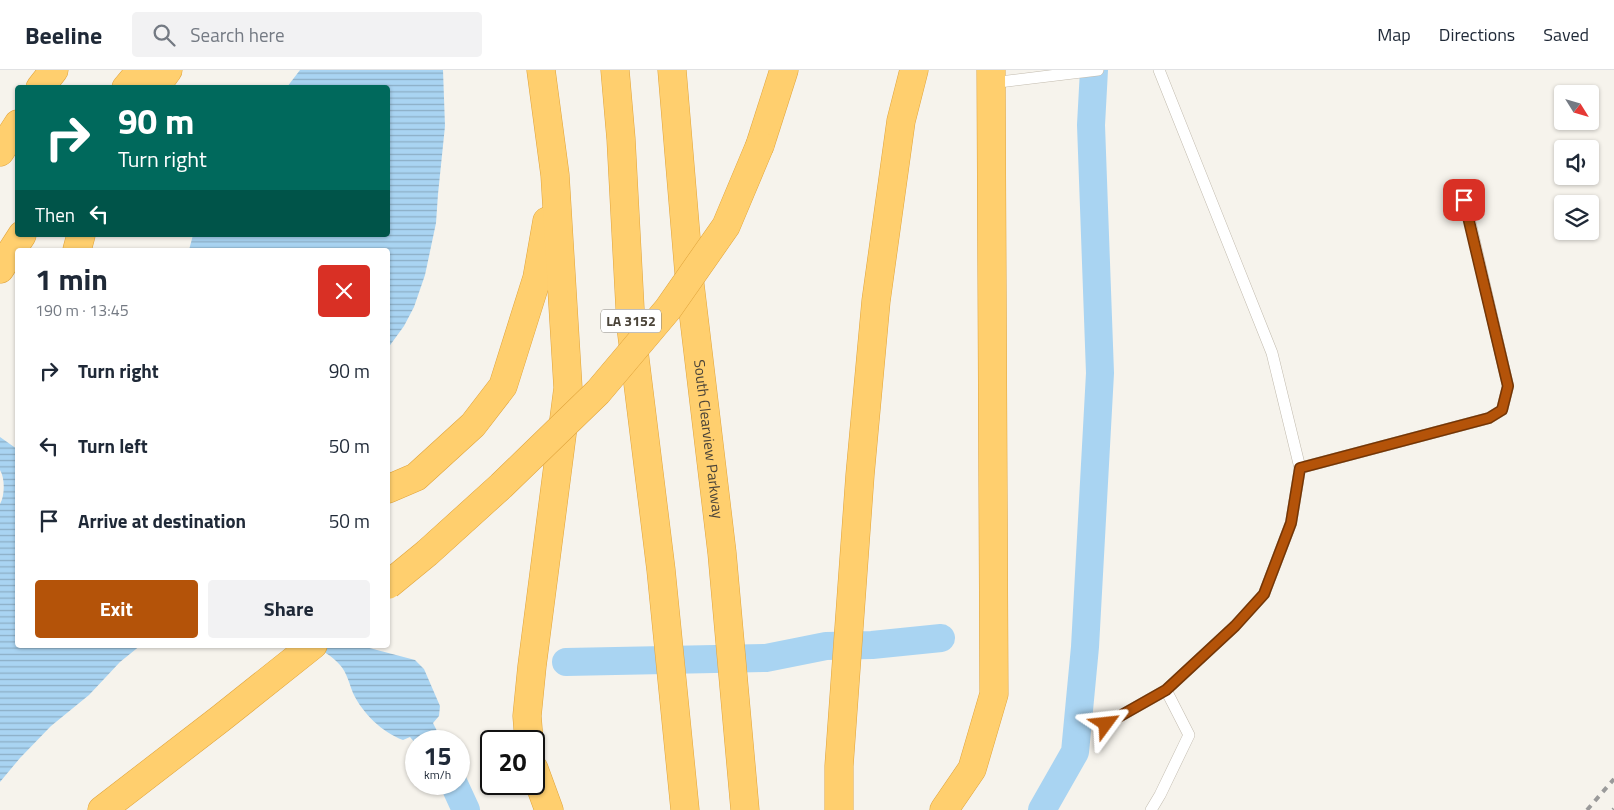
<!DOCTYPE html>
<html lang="en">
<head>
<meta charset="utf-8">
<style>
  :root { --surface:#fff; --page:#f2f2f3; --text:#1f2937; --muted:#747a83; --line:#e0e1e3; --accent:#b45309 }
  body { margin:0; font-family:"Titillium Web",sans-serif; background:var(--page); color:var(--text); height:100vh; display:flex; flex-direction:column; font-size:19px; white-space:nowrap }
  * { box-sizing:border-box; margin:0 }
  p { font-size:16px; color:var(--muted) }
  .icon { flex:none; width:28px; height:28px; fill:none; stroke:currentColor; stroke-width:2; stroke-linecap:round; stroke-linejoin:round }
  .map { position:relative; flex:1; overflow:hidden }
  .panel { position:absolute; left:15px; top:178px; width:375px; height:400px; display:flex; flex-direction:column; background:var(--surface); border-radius:5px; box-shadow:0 1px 4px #0004 }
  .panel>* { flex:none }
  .hud { position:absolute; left:15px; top:15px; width:375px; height:152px; border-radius:5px; box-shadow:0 1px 4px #0004; background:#00695c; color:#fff; overflow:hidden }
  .needle { width:32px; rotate:127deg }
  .tools { position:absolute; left:1554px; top:15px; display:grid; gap:10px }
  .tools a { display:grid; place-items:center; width:45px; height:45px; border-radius:5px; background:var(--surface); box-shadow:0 1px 4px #0004; font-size:25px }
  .speed { position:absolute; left:405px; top:660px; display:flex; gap:10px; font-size:25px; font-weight:700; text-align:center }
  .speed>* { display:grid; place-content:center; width:65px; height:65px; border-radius:50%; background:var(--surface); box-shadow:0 1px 4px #0004; line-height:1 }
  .speed small { font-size:12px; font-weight:400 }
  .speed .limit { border:2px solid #111; border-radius:8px; background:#fff; color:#111 }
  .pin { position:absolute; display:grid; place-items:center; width:42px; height:42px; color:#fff; margin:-21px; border-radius:10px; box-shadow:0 2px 8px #0006 }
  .me { position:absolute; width:55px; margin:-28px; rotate:60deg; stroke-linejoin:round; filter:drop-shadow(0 0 4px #0008) }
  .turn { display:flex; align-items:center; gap:18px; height:105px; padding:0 20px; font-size:22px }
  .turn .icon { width:65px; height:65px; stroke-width:2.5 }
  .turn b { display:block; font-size:35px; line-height:42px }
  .then { display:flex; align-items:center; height:48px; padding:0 20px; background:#0003; gap:10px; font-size:19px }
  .round { display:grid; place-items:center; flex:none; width:52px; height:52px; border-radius:5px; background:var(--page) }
  .overview { display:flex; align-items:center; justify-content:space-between; height:85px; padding:0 20px }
  h1 { font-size:30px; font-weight:700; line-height:38px }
  .button { display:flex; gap:10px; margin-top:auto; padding:10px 20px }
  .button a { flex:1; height:58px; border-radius:5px; background:var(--accent); color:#fff; font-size:20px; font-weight:700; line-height:58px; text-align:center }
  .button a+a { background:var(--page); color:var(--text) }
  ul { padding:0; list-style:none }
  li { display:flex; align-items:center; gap:15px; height:75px; padding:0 20px }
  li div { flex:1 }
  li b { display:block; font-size:19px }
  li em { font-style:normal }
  header { display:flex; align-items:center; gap:30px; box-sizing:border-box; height:70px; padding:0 25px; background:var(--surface); border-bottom:1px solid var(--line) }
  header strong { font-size:24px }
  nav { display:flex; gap:28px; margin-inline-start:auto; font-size:18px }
  .search { width:350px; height:45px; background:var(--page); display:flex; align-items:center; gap:12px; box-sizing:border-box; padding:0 18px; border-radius:5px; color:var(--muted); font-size:19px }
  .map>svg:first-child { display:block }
  .water { fill:url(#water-rules) }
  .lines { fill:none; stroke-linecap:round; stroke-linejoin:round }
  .stream { stroke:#a9d4f2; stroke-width:8 }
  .canal { stroke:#a9d4f2; stroke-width:28 }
  .lane-casing { stroke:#c2bbae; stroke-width:12 }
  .highway-casing { stroke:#e0a43c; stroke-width:29 }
  .lane { stroke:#fff; stroke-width:11 }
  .highway { stroke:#ffcf6e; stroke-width:28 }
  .rail { stroke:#9a9a9a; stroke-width:4; stroke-dasharray:6 6; stroke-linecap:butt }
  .highway-bridge-casing { stroke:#e0a43c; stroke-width:29; stroke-linecap:butt }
  .highway-bridge { stroke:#ffcf6e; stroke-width:28 }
  .route-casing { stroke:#753606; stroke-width:12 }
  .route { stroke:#b45309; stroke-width:9 }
  .labels { text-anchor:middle; stroke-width:5; stroke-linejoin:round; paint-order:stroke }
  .shield { fill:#fff; stroke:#817c74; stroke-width:1 }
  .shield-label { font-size:14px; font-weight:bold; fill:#4b4439 }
  .street-label { font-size:15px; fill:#4b4439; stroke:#fff }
</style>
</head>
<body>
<header>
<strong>Beeline</strong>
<div class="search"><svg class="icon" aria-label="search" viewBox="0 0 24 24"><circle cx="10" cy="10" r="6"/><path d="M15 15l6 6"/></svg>Search here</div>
<nav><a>Map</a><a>Directions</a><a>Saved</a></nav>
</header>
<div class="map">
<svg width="1614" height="740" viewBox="0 0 1614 740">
  <defs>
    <pattern id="water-rules" width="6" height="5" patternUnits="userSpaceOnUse" patternTransform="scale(1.25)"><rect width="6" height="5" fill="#a9d4f2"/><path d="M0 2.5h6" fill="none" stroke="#8caec5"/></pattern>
  </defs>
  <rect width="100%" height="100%" fill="#f6f3ec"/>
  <!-- water -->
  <g class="water">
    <path d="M300 0H443L445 56 438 124 436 153 425 205 414 237 404 256 388 278V180H189L193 165H388V18L287 17Z"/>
    <path d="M0 367 17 379 18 575H141L120 592 89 625 51 656 20 688 0 712V434C5 425 5 408 0 400Z"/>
    <path d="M311 575H358L415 590 424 599 440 636 439 646 433 653 442 671H416V674L410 667 403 670C382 662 363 644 353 623 349 613 347 603 340 595 332 586 322 580 311 575Z"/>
  </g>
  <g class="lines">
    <!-- stream -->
    <g class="stream">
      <path d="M798 583V576"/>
      <path d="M785 585V578"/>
    </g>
    <!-- canal -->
    <g class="canal">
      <path d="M566 592 766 588 826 576 872 575 941 568"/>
      <path d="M454 714 466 740"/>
      <path d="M1042 740 1075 682 1085 577 1100 303 1091 55 1094 0"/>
    </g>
    <defs>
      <g id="lane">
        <path d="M1159 0 1272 283 1300 398"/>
        <path d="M991 13 1098 0"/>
        <path d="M1106 654 1166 620 1235 556 1264 524 1291 453 1300 398 1489 348 1502 340 1508 316 1465 130"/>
        <path d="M1151 740 1160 725 1189 665 1166 620"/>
      </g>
      <g id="highway">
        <path d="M615 0 621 69 631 257 661 500 685 740"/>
        <path id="s1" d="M672 0 690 215 722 483 745 740"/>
        <path d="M40 18 54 0"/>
        <path d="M126 18 141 0"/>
        <path d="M155 18 168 0"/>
        <path d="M760 75 784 0"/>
        <path d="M0 82 18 54"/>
        <path d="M77 180 81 165"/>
        <path d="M0 199 22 165"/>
        <path d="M388 419 416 407 473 355 503 316 537 208 547 151"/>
        <path d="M529 671 527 646 532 596 568 318 555 105 541 0"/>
        <path d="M534 699 549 740"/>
        <path d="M102 740 220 649 313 575"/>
        <path d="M839 740V696L860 405 876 231 901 51 914 0"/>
        <path d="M944 740 972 699 994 624 991 0"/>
      </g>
    </defs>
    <!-- lane casing -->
    <use href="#lane" class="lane-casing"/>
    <!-- highway casing -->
    <use href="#highway" class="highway-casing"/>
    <!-- lane -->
    <use href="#lane" class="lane"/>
    <!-- highway -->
    <use href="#highway" class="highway"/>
    <!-- rail -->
    <g class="rail">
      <path d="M1587 740 1614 709"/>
      <path d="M1613 740 1614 739"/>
    </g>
    <defs>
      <path id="highway-bridge" d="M388 515 427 483 501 416 598 322 668 239 726 156 760 75"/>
    </defs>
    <!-- highway-bridge casing -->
    <use href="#highway-bridge" class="highway-bridge-casing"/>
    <!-- highway-bridge -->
    <use href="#highway-bridge" class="highway-bridge"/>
  </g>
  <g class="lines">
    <defs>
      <path id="route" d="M1106 654 1166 620 1235 556 1264 524 1291 453 1300 398 1489 348 1502 340 1508 316 1464 130"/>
    </defs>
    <!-- route casing -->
    <use href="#route" class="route-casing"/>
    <!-- route -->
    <use href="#route" class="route"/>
  </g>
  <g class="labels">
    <!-- shield labels -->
    <rect class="shield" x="601" y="239.5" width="60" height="23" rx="4"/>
    <g class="shield-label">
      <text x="631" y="256">LA 3152</text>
    </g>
    <!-- street labels -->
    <g class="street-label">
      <text dy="5" stroke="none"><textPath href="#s1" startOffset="371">South Clearview Parkway</textPath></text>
    </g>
  </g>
</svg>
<div class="tools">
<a><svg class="needle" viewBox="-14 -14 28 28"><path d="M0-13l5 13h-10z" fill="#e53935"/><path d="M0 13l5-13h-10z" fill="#747a83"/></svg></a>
<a><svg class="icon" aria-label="sound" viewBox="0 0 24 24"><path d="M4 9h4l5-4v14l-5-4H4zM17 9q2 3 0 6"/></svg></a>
<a><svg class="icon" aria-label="layers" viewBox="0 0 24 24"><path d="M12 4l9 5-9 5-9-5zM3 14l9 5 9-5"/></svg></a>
</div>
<div class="speed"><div>15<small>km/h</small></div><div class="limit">20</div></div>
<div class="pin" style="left:1464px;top:130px;background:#d93025"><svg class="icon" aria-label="arrive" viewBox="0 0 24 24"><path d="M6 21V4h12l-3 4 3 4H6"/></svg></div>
<svg class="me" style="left:1106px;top:654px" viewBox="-20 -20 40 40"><path d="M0-17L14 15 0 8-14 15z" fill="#b45309" stroke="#fff" stroke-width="4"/></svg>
<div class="hud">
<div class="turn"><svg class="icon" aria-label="right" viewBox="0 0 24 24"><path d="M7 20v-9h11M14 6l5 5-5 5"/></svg><div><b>90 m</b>Turn right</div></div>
<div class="then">Then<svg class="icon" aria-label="left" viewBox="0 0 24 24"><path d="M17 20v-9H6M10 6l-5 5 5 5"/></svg></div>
</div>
<section class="panel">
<div class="overview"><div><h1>1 min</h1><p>190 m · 13:45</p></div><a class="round" style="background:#d93025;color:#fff"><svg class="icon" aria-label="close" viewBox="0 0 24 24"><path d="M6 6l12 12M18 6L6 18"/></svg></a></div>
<ul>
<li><svg class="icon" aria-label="right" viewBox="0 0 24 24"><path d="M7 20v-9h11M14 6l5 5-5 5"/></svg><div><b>Turn right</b></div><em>90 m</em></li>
<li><svg class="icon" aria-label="left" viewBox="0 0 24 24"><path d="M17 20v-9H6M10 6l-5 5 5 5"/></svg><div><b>Turn left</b></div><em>50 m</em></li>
<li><svg class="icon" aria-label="arrive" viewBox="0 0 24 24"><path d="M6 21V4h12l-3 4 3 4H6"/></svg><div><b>Arrive at destination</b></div><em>50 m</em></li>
</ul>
<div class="button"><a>Exit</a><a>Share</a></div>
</section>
</div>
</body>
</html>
